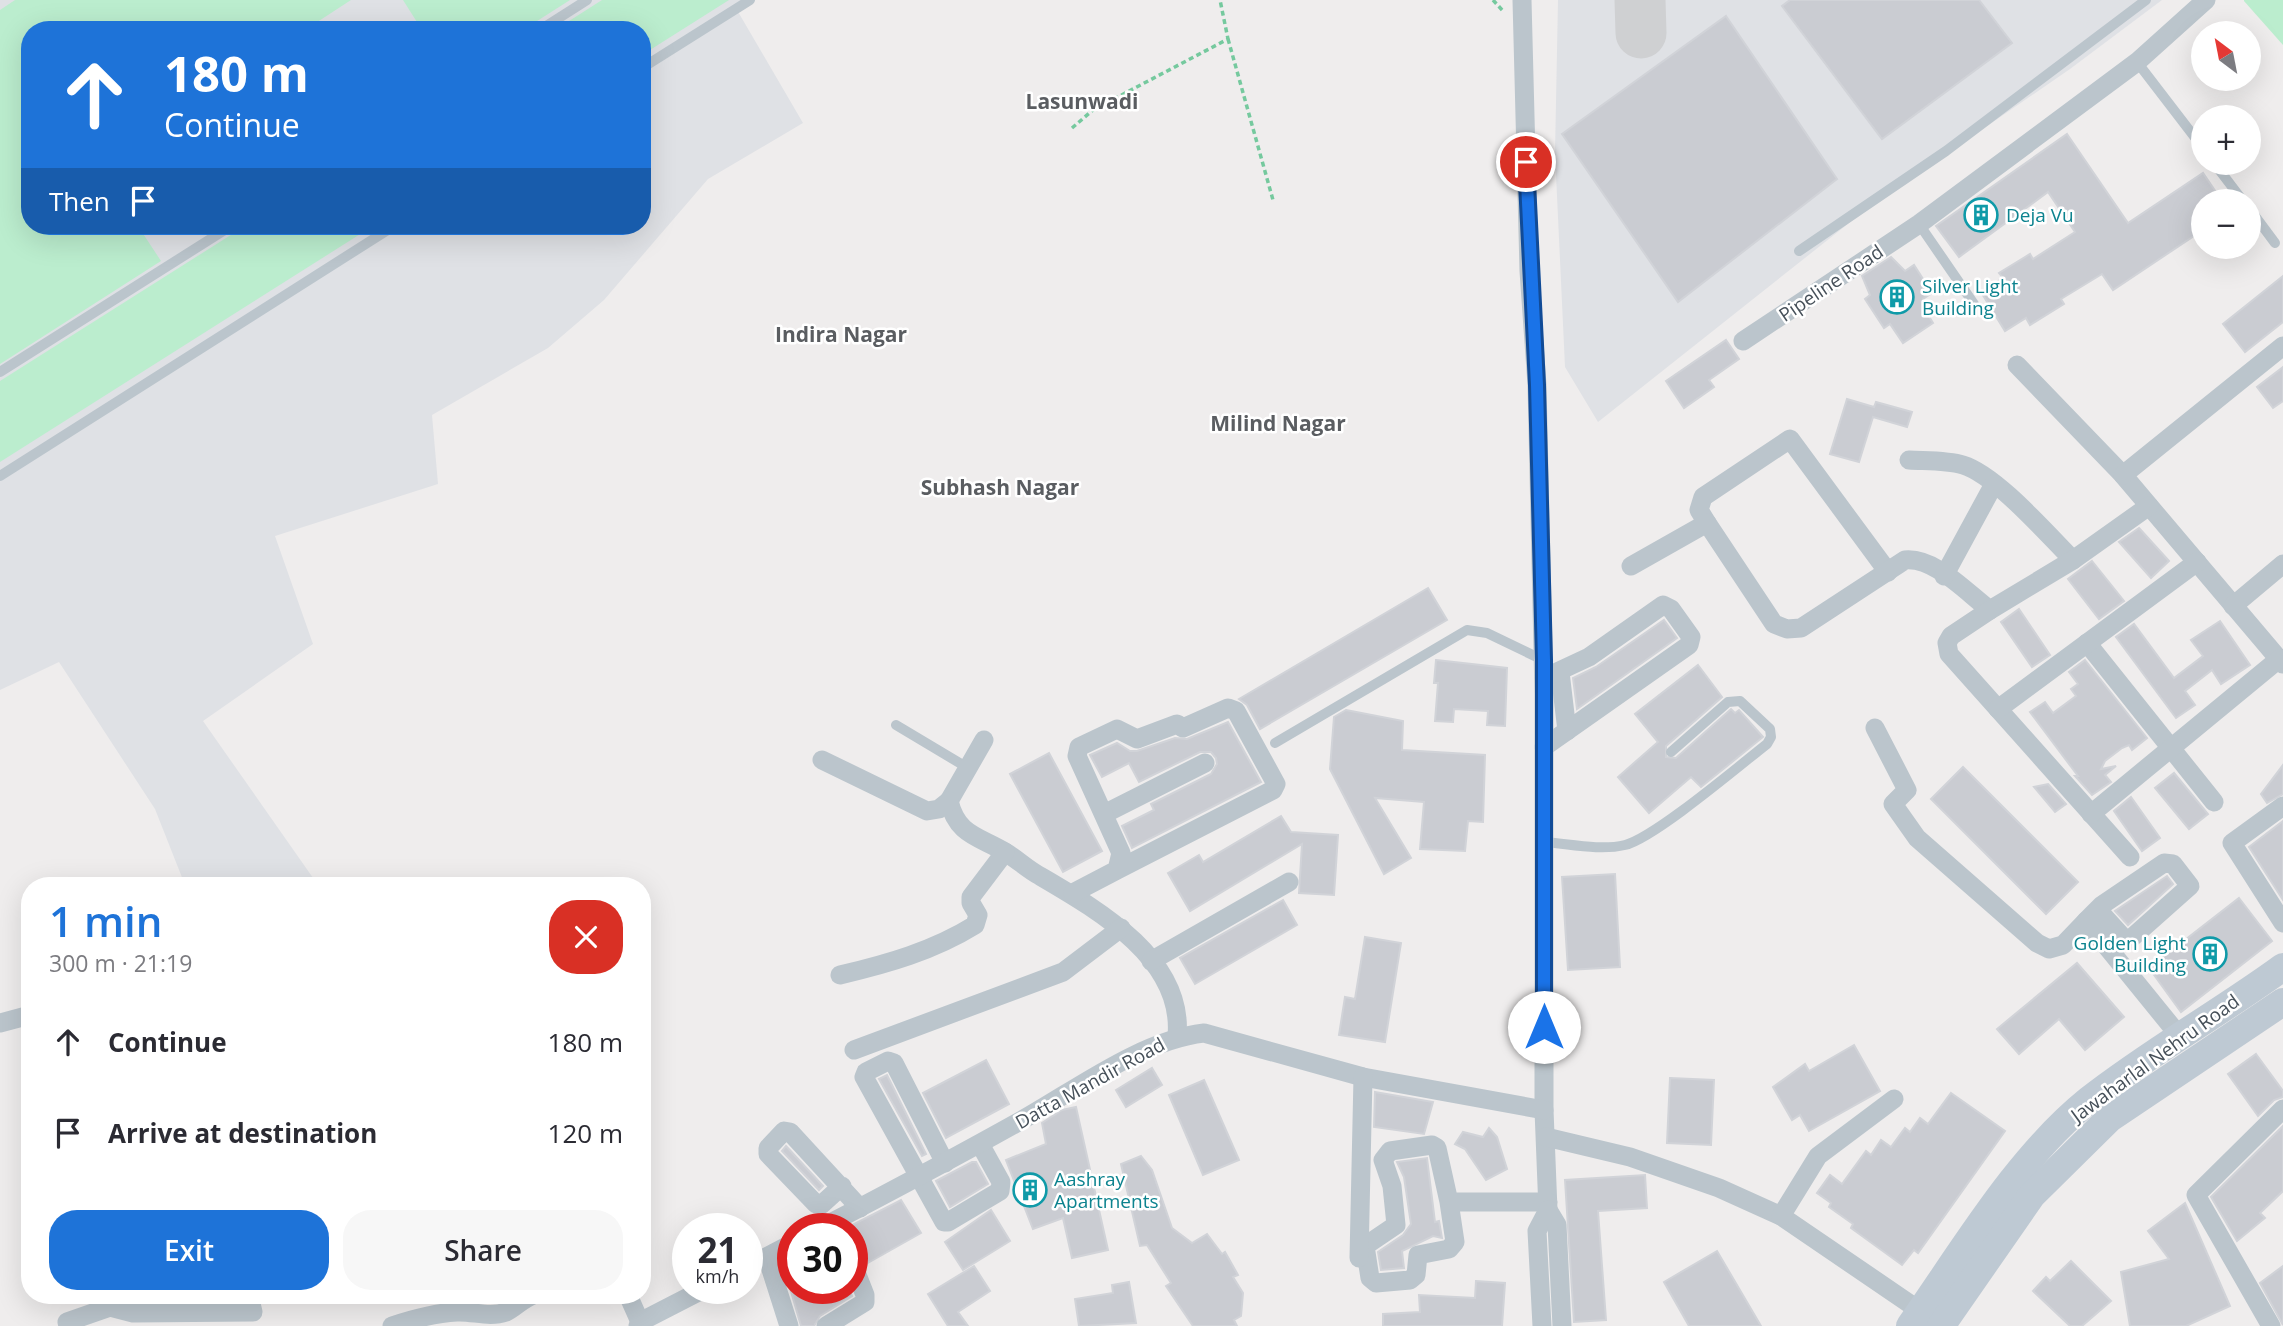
<!DOCTYPE html>
<html lang="en">
<head>
<meta charset="utf-8">
<style>
  :root { --surface:#fff; --page:#f7f7f7; --text:#2b2b33; --muted:#7c7c81; --accent:#1e73d8 }
  body { margin:0; font-family:"Open Sans",sans-serif; background:var(--page); color:var(--text); height:100vh; display:flex; flex-direction:column; font-size:26px; white-space:nowrap }
  * { box-sizing:border-box; margin:0 }
  p { font-size:23px; color:var(--muted) }
  .icon { flex:none; width:38px; height:38px; fill:none; stroke:currentColor; stroke-width:2; stroke-linecap:round; stroke-linejoin:round }
  .map { position:relative; flex:1; overflow:hidden }
  .panel { position:absolute; left:21px; top:877px; width:630px; height:427px; display:flex; flex-direction:column; background:var(--surface); border-radius:28px; box-shadow:0 7px 28px #0002 }
  .panel>* { flex:none }
  .top-card { position:absolute; left:21px; top:21px; width:630px; height:214px; border-radius:28px; box-shadow:0 7px 28px #0002; background:#1e73d8; color:#fff; overflow:hidden }
  .needle { width:46px; rotate:328deg }
  .buttons { position:absolute; left:2191px; top:21px; display:grid; gap:14px }
  .buttons a { display:grid; place-items:center; width:70px; height:70px; border-radius:50%; background:var(--surface); box-shadow:0 7px 28px #0002; font-size:35px }
  .speed { position:absolute; left:672px; top:1213px; display:flex; gap:14px; font-size:35px; font-weight:700; text-align:center }
  .speed>* { display:grid; place-content:center; width:91px; height:91px; border-radius:50%; background:var(--surface); box-shadow:0 7px 28px #0002; line-height:1 }
  .speed small { font-size:18px; font-weight:400 }
  .speed .limit { border:10px solid #d22; background:#fff; color:#111 }
  .pin { position:absolute; display:grid; place-items:center; width:60px; height:60px; color:#fff; margin:-30px; border:4px solid #fff; border-radius:50%; box-shadow:0 2px 7px #0007 }
  .me { position:absolute; width:77px; margin:-38px; rotate:0deg; stroke-linejoin:round; filter:drop-shadow(0 0 5px #0008) }
  .turn { display:flex; align-items:center; gap:24px; height:147px; padding:0 28px; font-size:32px }
  .turn .icon { width:91px; height:91px; stroke-width:2.5 }
  .turn b { display:block; font-size:49px; line-height:60px }
  .then { display:flex; align-items:center; height:66px; padding:0 28px; background:#0003; gap:14px; font-size:26px }
  .round { display:grid; place-items:center; flex:none; width:74px; height:74px; border-radius:28px; background:var(--page) }
  .headline { display:flex; align-items:center; justify-content:space-between; height:119px; padding:0 28px }
  h1 { font-size:42px; font-weight:600; line-height:52px; color:var(--accent) }
  .primary-button { display:flex; gap:14px; margin-top:auto; padding:14px 28px }
  .primary-button a { flex:1; height:80px; border-radius:28px; background:var(--accent); color:#fff; font-size:28px; font-weight:600; line-height:80px; text-align:center }
  .primary-button a+a { background:var(--page); color:var(--text) }
  ul { padding:0; list-style:none }
  li { display:flex; align-items:center; gap:21px; height:91px; padding:0 28px }
  li div { flex:1 }
  li b { display:block; font-size:26px }
  li em { font-style:normal }
  .map>svg:first-child { display:block }
  .airport { fill:#dfe1e5; fill-rule:evenodd }
  .green { fill:#bbedce }
  .lines { fill:none; stroke-linecap:round; stroke-linejoin:round }
  .taxiway { stroke:#cfd0d2; stroke-width:51 }
  .building { fill:#caccd2; stroke:#d1d3d8; stroke-width:2 }
  .path { stroke:#75c99e; stroke-width:3.5; stroke-dasharray:5 3.5; stroke-linecap:butt }
  .lane { stroke:#bbc5cc; stroke-width:10 }
  .street { stroke:#bbc5cc; stroke-width:19 }
  .secondary { stroke:#bec9d3; stroke-width:28 }
  .route-casing { stroke:#114b97; stroke-width:18 }
  .route { stroke:#1a73e8; stroke-width:12 }
  .labels { text-anchor:middle; stroke-width:5; stroke-linejoin:round; paint-order:stroke }
  .culture-label { font-size:19px; fill:#0d838f; stroke:#fff; text-anchor:start }
  .street-label { font-size:19px; fill:#465059; stroke:#fff }
  .neighbourhood-label { font-size:21px; font-weight:bold; fill:#5a5d61; stroke:#fff }
</style>
</head>
<body>
<div class="map">
<svg width="2283" height="1326" viewBox="0 0 2283 1326">
  <rect width="100%" height="100%" fill="#efeded"/>
  <!-- airport -->
  <g class="airport">
    <path d="M0 0H752L737 10 803 123 708 179 604 300 548 348 432 415 438 484 275 536 313 644 203 721 318 885H185L155 809 59 662 0 690ZM30 30H642V226H30Z"/>
    <path d="M1558 0H2162L2070 69 1868 208 1598 422 1565 367 1555 153Z"/>
  </g>
  <!-- green -->
  <g class="green">
    <path d="M15 0H351L305 30H30V226H138L161 261 0 364V10Z"/>
    <path d="M403 0H570L523 30H422Z"/>
    <path d="M602 0H729L642 55V30H555Z"/>
    <path d="M2244 0H2283V45L2244 1Z"/>
    <path d="M245 226H373L0 462V381Z"/>
  </g>
  <g class="lines">
    <!-- taxiway -->
    <path class="taxiway" d="M1640 0 1641 33"/>
  </g>
  <!-- building -->
  <g class="building">
    <path d="M1790 0H1979L2012 43 1882 139 1782 6Z"/>
    <path d="M1726 16 1837 179 1678 302 1562 134Z"/>
    <path d="M2067 134 2128 223 2203 173 2222 201H2203V230L2113 290 2102 274 2061 299 2064 304 2030 325 2026 318 2005 331 1981 292 2003 278 1999 273 2030 254 2033 259 2075 232 2048 192 1959 257 1936 226Z"/>
    <path d="M1891 257 1905 271 1914 265 1932 293 1923 299 1929 308 1925 310 1933 323 1903 343 1890 324 1884 328 1865 299 1870 295 1862 276Z"/>
    <path d="M2283 276V322L2245 352 2223 324Z"/>
    <path d="M1726 340 1739 359 1709 380 1714 387 1684 408 1666 381Z"/>
    <path d="M2283 367V401L2273 408 2257 387Z"/>
    <path d="M1847 399 1874 407 1876 402 1912 412 1907 427 1873 417 1859 462 1830 454Z"/>
    <path d="M2139 528 2169 561 2151 578 2119 542Z"/>
    <path d="M2092 561 2124 601 2099 619 2068 579Z"/>
    <path d="M1428 588 1447 620 1260 729 1247 705 1239 699Z"/>
    <path d="M2019 609 2050 655 2032 667 2001 622Z"/>
    <path d="M1664 620 1677 638 1577 709 1573 678 1596 667Z"/>
    <path d="M2220 621 2250 665 2221 684 2212 670 2185 691 2195 705 2176 718 2116 637 2134 624 2174 678 2203 656 2191 640Z"/>
    <path d="M1436 660 1507 668 1505 726 1487 725 1488 711 1454 709 1453 722 1435 721 1438 683H1434Z"/>
    <path d="M2085 660 2147 738 2132 750 2129 745 2122 748 2105 761 2101 769 2116 766 2105 775 2111 782 2092 795 2075 776H2078L2030 712 2045 702 2053 713 2076 696 2071 689 2078 684 2069 672Z"/>
    <path d="M1698 665 1722 697 1666 746V757L1676 758 1731 709 1735 713 1739 710 1763 737 1701 787 1691 777 1649 813 1618 777 1658 742 1635 714Z"/>
    <path d="M1346 710 1403 721 1402 750 1485 755 1483 822 1468 821 1465 851 1420 849 1424 802 1375 798 1411 858 1384 874 1330 769 1334 717Z"/>
    <path d="M1228 722 1261 782 1132 848 1122 826 1154 810 1151 804 1211 774 1217 764 1216 758 1211 752H1200L1139 782 1129 763 1102 777 1090 755 1117 743 1130 751H1137L1175 738 1187 739Z"/>
    <path d="M1049 753 1102 851 1063 872 1010 774Z"/>
    <path d="M2283 765V794L2267 803 2261 794Z"/>
    <path d="M1963 767 2078 882 2046 914 1931 799Z"/>
    <path d="M2174 773 2208 814 2189 829 2155 788Z"/>
    <path d="M2048 784 2066 804 2055 812 2034 787Z"/>
    <path d="M2131 797 2160 838 2142 851 2114 811Z"/>
    <path d="M1281 816 1291 832 1338 835 1334 895 1299 893 1302 844 1190 911 1168 873 1199 855 1203 862Z"/>
    <path d="M2283 821V900L2249 847Z"/>
    <path d="M1615 874 1620 967 1568 970 1562 877Z"/>
    <path d="M2167 876 2173 884 2128 925 2115 911Z"/>
    <path d="M2239 898 2272 941 2181 1012 2149 968Z"/>
    <path d="M1283 900 1297 925 1195 984 1180 958Z"/>
    <path d="M1365 937 1401 943 1385 1042 1339 1035 1345 997 1355 999Z"/>
    <path d="M2077 963 2124 1017 2085 1050 2059 1019 2019 1054 1997 1029Z"/>
    <path d="M1854 1045 1880 1091 1809 1131 1800 1115 1792 1120 1773 1087 1805 1064 1809 1071Z"/>
    <path d="M2256 1054 2283 1091V1097L2274 1100 2258 1116 2228 1074Z"/>
    <path d="M986 1060 1009 1104 946 1138 923 1093Z"/>
    <path d="M1152 1068 1162 1085 1126 1107 1116 1090Z"/>
    <path d="M887 1075 926 1154 922 1156 879 1079Z"/>
    <path d="M1670 1078 1714 1080 1711 1145 1667 1143Z"/>
    <path d="M1204 1080 1239 1160 1203 1175 1169 1095Z"/>
    <path d="M1375 1092 1433 1102 1424 1134 1374 1127Z"/>
    <path d="M1951 1093 2005 1131 1918 1253 1914 1250 1902 1265 1851 1228 1853 1224 1829 1207 1831 1203 1817 1193 1830 1175 1842 1184 1866 1151 1871 1155 1881 1140 1891 1147 1905 1128 1910 1132 1920 1118 1928 1124Z"/>
    <path d="M1076 1107 1108 1250 1072 1258 1063 1218 1033 1229 1006 1160 1046 1144 1042 1123 1062 1110Z"/>
    <path d="M2283 1126V1191L2260 1213 2265 1218 2237 1241 2211 1197Z"/>
    <path d="M1489 1128 1497 1137 1507 1169 1486 1180 1465 1149 1455 1144 1463 1132 1483 1137Z"/>
    <path d="M786 1146 823 1186 819 1190 782 1151Z"/>
    <path d="M1141 1156 1152 1170 1172 1228 1192 1243 1207 1234 1222 1254 1225 1252 1238 1275 1233 1277 1243 1293 1241 1316 1234 1320 1237 1326H1193L1166 1286 1171 1283 1147 1245 1140 1246 1121 1164Z"/>
    <path d="M1427 1158 1435 1222 1439 1221 1442 1238 1433 1236 1402 1251 1404 1268 1381 1270 1378 1252 1403 1235 1411 1224 1404 1177 1397 1162Z"/>
    <path d="M972 1162H976L988 1184 950 1207 936 1181Z"/>
    <path d="M1645 1175 1647 1208 1598 1211 1606 1320 1574 1322 1565 1180Z"/>
    <path d="M901 1200 921 1233 866 1264 860 1253 852 1250V1225Z"/>
    <path d="M2185 1203 2230 1306 2186 1326H2130L2121 1272 2169 1259 2148 1231Z"/>
    <path d="M991 1210 1010 1241 963 1270 945 1242Z"/>
    <path d="M1717 1251 1761 1326H1689L1664 1282Z"/>
    <path d="M2071 1261 2111 1301 2082 1326H2070L2033 1291 2046 1277 2050 1281Z"/>
    <path d="M974 1266 990 1291 958 1312 968 1326H948L928 1294Z"/>
    <path d="M2283 1266V1325L2260 1283Z"/>
    <path d="M1476 1281 1505 1283 1502 1326H1383V1314L1420 1312 1419 1295 1475 1298Z"/>
    <path d="M1129 1282 1136 1323 1079 1326 1075 1299 1113 1293 1112 1285Z"/>
    <path d="M790 1288H849L852 1296 820 1316 814 1326H801Z"/>
  </g>
  <g class="lines">
    <!-- path -->
    <g class="path">
      <path d="M1493 0 1503 11"/>
      <path d="M1228 39 1273 200"/>
      <path d="M1072 128 1093 110 1228 39 1220 0"/>
    </g>
    <!-- lane -->
    <g class="lane">
      <path d="M540 30 587 0"/>
      <path d="M2137 62 2203 148"/>
      <path d="M642 68 750 0"/>
      <path d="M2214 163 2243 201"/>
      <path d="M2249 208 2275 243"/>
      <path d="M1919 224 1974 304"/>
      <path d="M1799 251 1946 151 2146 0"/>
      <path d="M0 372 231 226"/>
      <path d="M0 476 394 226"/>
      <path d="M896 725 968 768"/>
      <path d="M1275 743 1467 630 1487 633 1543 660"/>
      <path d="M1544 842C1570 844 1600 851 1625 845 1654 838 1739 766 1767 744L1771 737 1770 729 1740 701 1728 702 1671 752"/>
    </g>
    <!-- street -->
    <g class="street">
      <path d="M1522 0 1529 271 1537 385 1544 694V1110L1548 1210 1537 1231 1542 1326"/>
      <path d="M1743 341 1919 224 2137 62 2206 0"/>
      <path d="M2017 365 2123 475 2283 664"/>
      <path d="M1909 460C1926 461 1947 460 1963 465 1996 475 2047 534 2073 560"/>
      <path d="M2123 475 2283 346"/>
      <path d="M1707 523 1699 510 1703 497 1790 439 1888 572"/>
      <path d="M1631 566 1707 523 1774 624 1787 629 1801 628 1905 560C1935 557 1967 593 1990 610L2073 560 2149 506"/>
      <path d="M1944 576 1994 484"/>
      <path d="M2233 606 2283 564"/>
      <path d="M1990 610 1951 636 1947 643 1949 654 2130 857"/>
      <path d="M2087 643 2214 802"/>
      <path d="M1560 672 1567 731"/>
      <path d="M1544 678 1589 657 1663 605 1671 609 1691 637 1689 645 1544 747"/>
      <path d="M1998 709 2197 562"/>
      <path d="M1875 728 1907 790 1893 804 1917 838 2037 943 2049 949 2063 945 2086 921 2181 1038"/>
      <path d="M984 740 949 801C957 835 978 836 1005 852 1017 859 1027 869 1040 876 1098 910 1184 959 1177 1036"/>
      <path d="M822 760 927 811 939 809 949 801"/>
      <path d="M2283 806 2232 843 2283 923"/>
      <path d="M1104 814 1205 763"/>
      <path d="M2091 814 2279 659"/>
      <path d="M1073 893 1117 870 1121 853 1077 756 1079 747 1117 729 1137 739 1177 724 1183 728 1228 708 1236 711 1276 784 1273 790 1117 870"/>
      <path d="M2086 921 2102 905 2164 863 2173 864 2190 886 2127 942 2098 910"/>
      <path d="M1151 961 1289 882"/>
      <path d="M840 975C887 964 933 951 975 925L978 915 971 903V897L1005 852"/>
      <path d="M0 1023 30 1015"/>
      <path d="M854 1050 1063 972 1121 928"/>
      <path d="M1546 1137 1630 1157 1719 1188 1781 1216 1929 1317"/>
      <path d="M945 1163 894 1063 888 1061 866 1072 864 1077 944 1222H948L1000 1191 1001 1182 980 1144"/>
      <path d="M842 1186 821 1205 816 1204 768 1154V1148L784 1131 790 1132 860 1208"/>
      <path d="M1449 1202 1437 1148 1432 1145 1390 1151 1383 1160 1392 1186 1396 1225 1365 1246 1370 1278 1376 1283 1410 1280 1416 1275 1418 1255 1449 1249 1455 1242 1449 1202H1548"/>
      <path d="M1548 1210 1557 1225 1562 1326"/>
      <path d="M1781 1216 1818 1156 1894 1099"/>
      <path d="M821 1228C888 1193 956 1157 1022 1120 1077 1089 1142 1040 1204 1033L1363 1077 1544 1110"/>
      <path d="M767 1257 789 1326"/>
      <path d="M1359 1258 1363 1077"/>
      <path d="M747 1267 793 1243"/>
      <path d="M775 1280 793 1273"/>
      <path d="M628 1295 640 1322"/>
      <path d="M110 1307 133 1313 253 1312 249 1295"/>
      <path d="M68 1326 67 1322 110 1307 108 1295"/>
      <path d="M392 1326C413 1319 434 1313 457 1312 473 1311 489 1318 506 1312 515 1308 522 1299 533 1295"/>
      <path d="M638 1326 640 1322 706 1288"/>
      <path d="M826 1326 865 1302V1295L852 1262"/>
      <path d="M2271 1326 2196 1195 2283 1109"/>
    </g>
    <!-- secondary -->
    <g class="secondary">
      <path d="M1910 1326C1963 1251 2017 1158 2089 1100 2150 1052 2220 1013 2283 967"/>
      <path d="M1941 1326 2032 1195 2110 1118 2283 1002"/>
    </g>
  </g>
  <g class="lines">
    <defs>
      <path id="route" d="M1526 162 1537 385 1544 660V1027"/>
    </defs>
    <!-- route casing -->
    <use href="#route" class="route-casing"/>
    <!-- route -->
    <use href="#route" class="route"/>
  </g>
  <!-- icons -->
  <defs>
    <symbol id="building-ring" viewBox="-11 -11 22 22"><circle r="9.5" fill="#fff" stroke="#0f9aa8" stroke-width="1.5"/><path d="M-4-6H4V6H1V3H-1V6H-4ZM-2.5-4.3h1.7v1.8h-1.7ZM.8-4.3h1.7v1.8H.8ZM-2.5-1h1.7V.8h-1.7ZM.8-1h1.7V.8H.8Z" fill="#0f9aa8"/></symbol>
  </defs>
  <g fill-rule="evenodd">
    <use href="#building-ring" x="1962" y="196" width="38" height="38"/>
    <use href="#building-ring" x="1878" y="278" width="38" height="38"/>
    <use href="#building-ring" x="2191" y="935" width="38" height="38"/>
    <use href="#building-ring" x="1011" y="1171" width="38" height="38"/>
  </g>
  <g class="labels">
    <!-- culture labels -->
    <g class="culture-label">
      <text x="2006" y="222">Deja Vu</text>
      <text x="1922" y="293">Silver Light<tspan x="1922" dy="22">Building</tspan></text>
      <text x="2186" y="950" text-anchor="end">Golden Light<tspan x="2186" dy="22">Building</tspan></text>
      <text x="1054" y="1186">Aashray<tspan x="1054" dy="22">Apartments</tspan></text>
    </g>
    <!-- street labels -->
    <g class="street-label">
      <text transform="translate(1831 283) rotate(-34)" y="7">Pipeline Road</text>
      <text transform="translate(2155 1058) rotate(-36)" y="7">Jawaharlal Nehru Road</text>
      <text transform="translate(1090 1083) rotate(-29)" y="7">Datta Mandir Road</text>
    </g>
    <!-- neighbourhood labels -->
    <g class="neighbourhood-label">
      <text x="1082" y="109">Lasunwadi</text>
      <text x="841" y="342">Indira Nagar</text>
      <text x="1278" y="431">Milind Nagar</text>
      <text x="1000" y="495">Subhash Nagar</text>
    </g>
  </g>
</svg>
<div class="buttons">
<a><svg class="needle" viewBox="-14 -14 28 28"><path d="M0-13l5 13h-10z" fill="#e53935"/><path d="M0 13l5-13h-10z" fill="#7c7c81"/></svg></a>
<a>+</a>
<a>−</a>
</div>
<div class="speed"><div>21<small>km/h</small></div><div class="limit">30</div></div>
<div class="pin" style="left:1526px;top:162px;background:#d93025"><svg class="icon" aria-label="arrive" viewBox="0 0 24 24"><path d="M6 21V4h12l-3 4 3 4H6"/></svg></div>
<svg class="me" style="left:1544px;top:1027px" viewBox="-20 -20 40 40"><circle r="19" fill="#fff"/><path d="M0-13L10 11 0 6-10 11z" fill="#1a73e8"/></svg>
<div class="top-card">
<div class="turn"><svg class="icon" aria-label="ahead" viewBox="0 0 24 24"><path d="M12 20V5M6 11l6-6 6 6"/></svg><div><b>180 m</b>Continue</div></div>
<div class="then">Then<svg class="icon" aria-label="arrive" viewBox="0 0 24 24"><path d="M6 21V4h12l-3 4 3 4H6"/></svg></div>
</div>
<section class="panel">
<div class="headline"><div><h1>1 min</h1><p>300 m · 21:19</p></div><a class="round" style="background:#d93025;color:#fff"><svg class="icon" aria-label="close" viewBox="0 0 24 24"><path d="M6 6l12 12M18 6L6 18"/></svg></a></div>
<ul>
<li><svg class="icon" aria-label="ahead" viewBox="0 0 24 24"><path d="M12 20V5M6 11l6-6 6 6"/></svg><div><b>Continue</b></div><em>180 m</em></li>
<li><svg class="icon" aria-label="arrive" viewBox="0 0 24 24"><path d="M6 21V4h12l-3 4 3 4H6"/></svg><div><b>Arrive at destination</b></div><em>120 m</em></li>
</ul>
<div class="primary-button"><a>Exit</a><a>Share</a></div>
</section>
</div>
</body>
</html>
